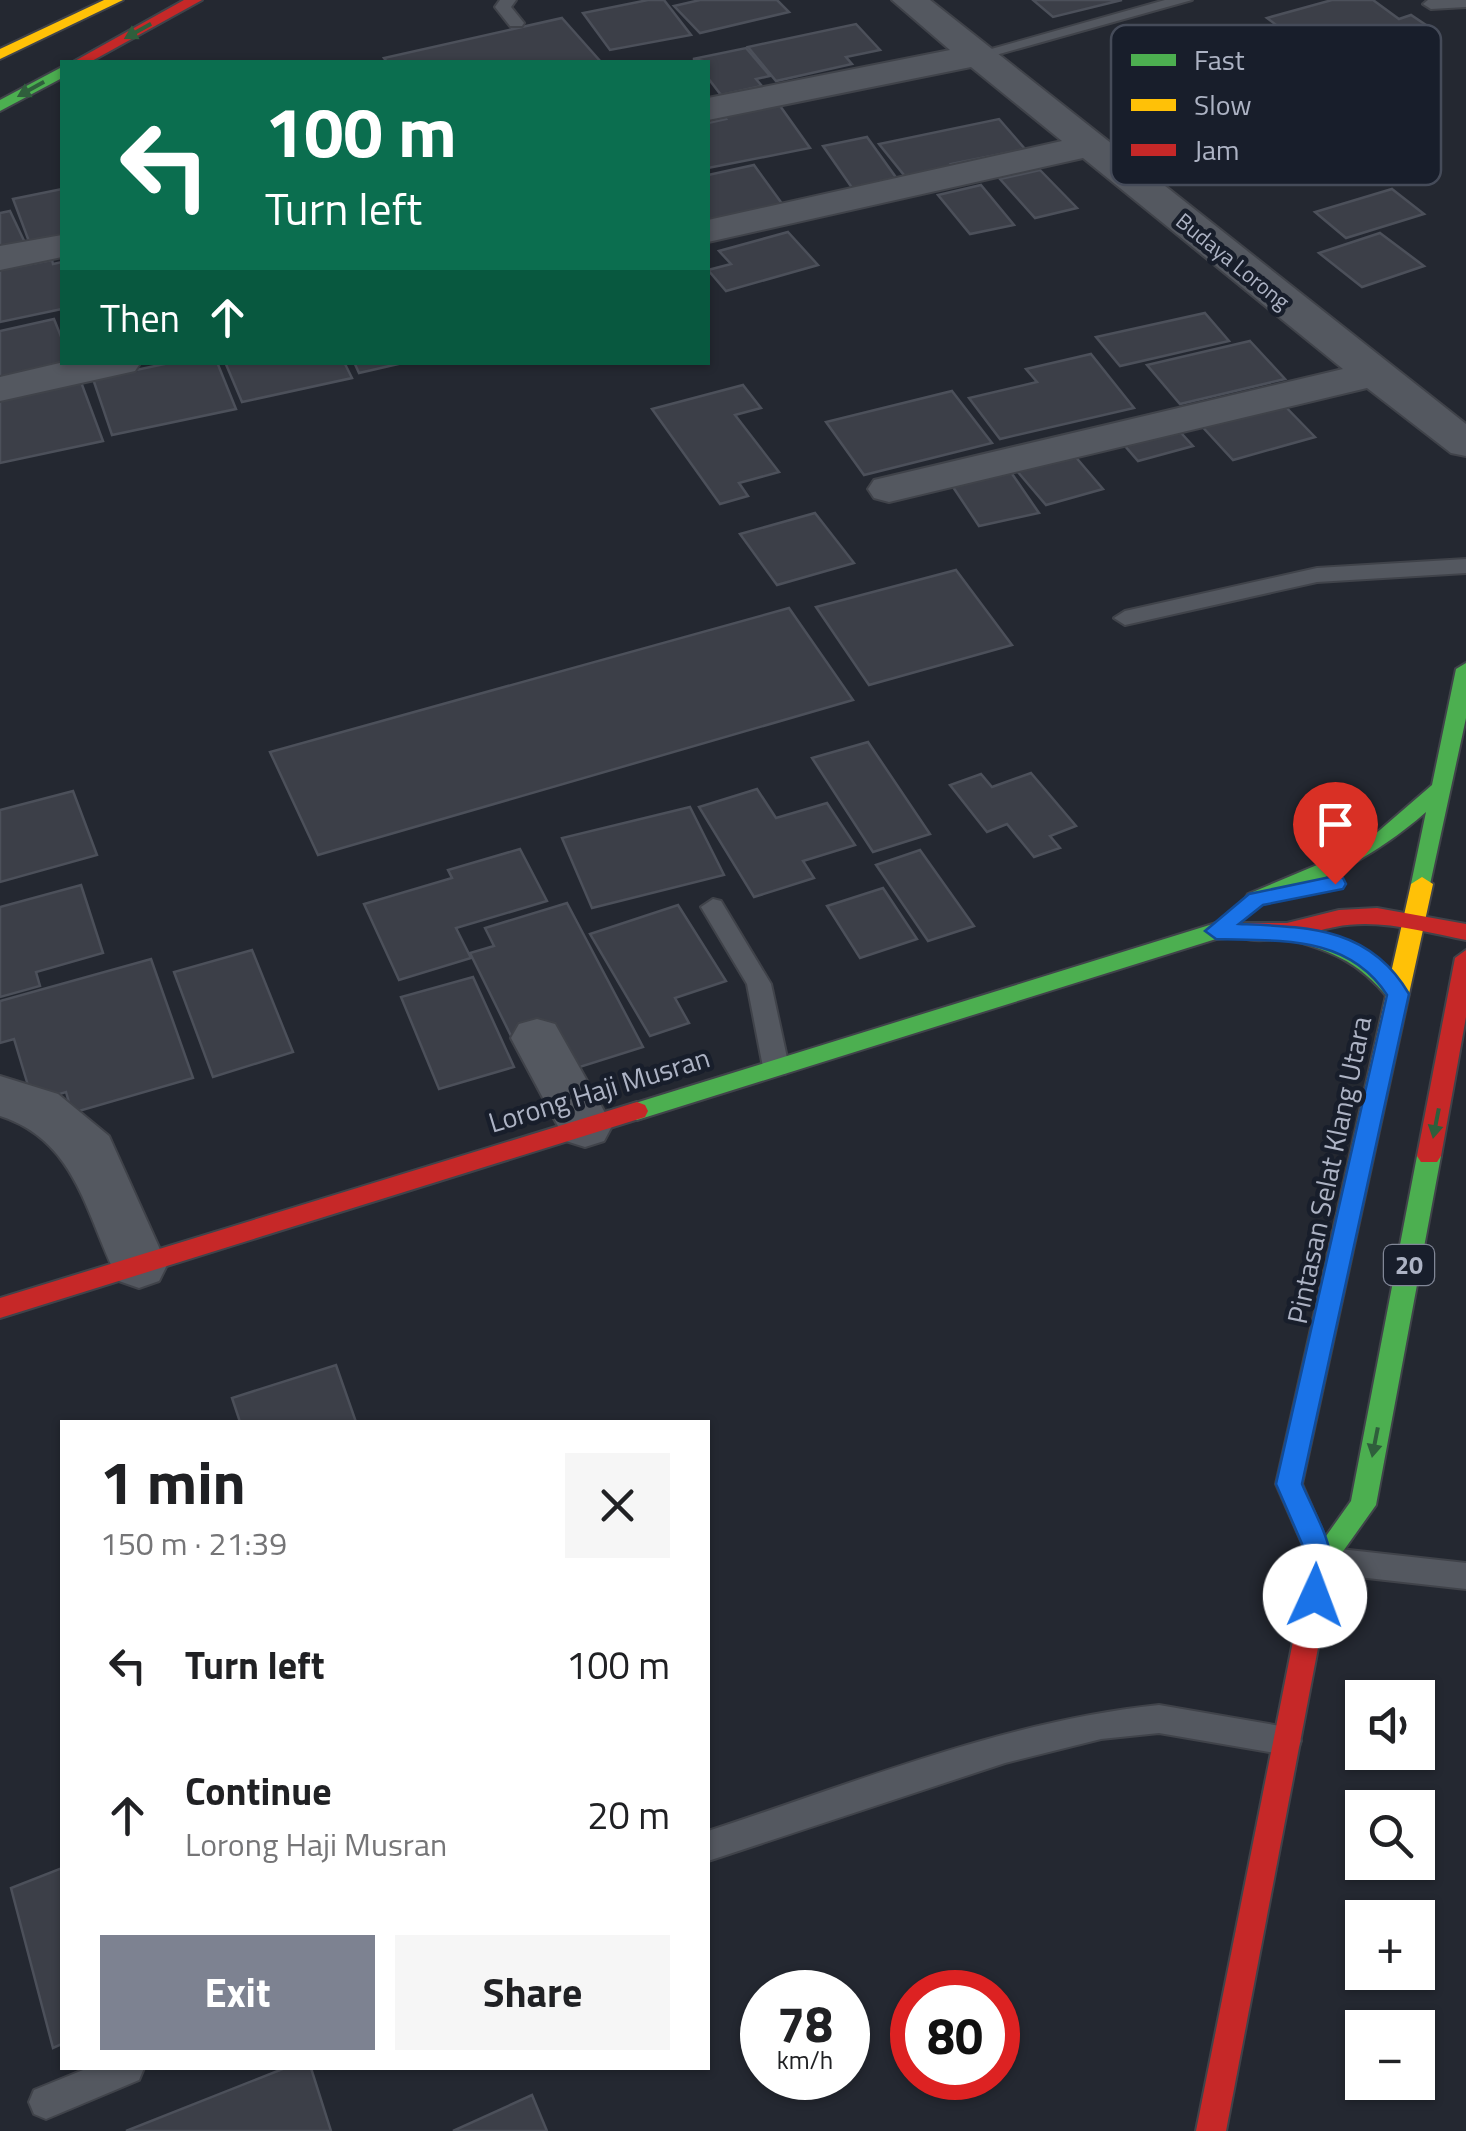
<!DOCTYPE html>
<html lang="en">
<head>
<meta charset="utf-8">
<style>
  :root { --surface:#fff; --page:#f6f6f6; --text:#202124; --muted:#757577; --accent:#7d8291 }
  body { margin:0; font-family:"Titillium Web",sans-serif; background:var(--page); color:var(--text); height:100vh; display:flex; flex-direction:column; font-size:38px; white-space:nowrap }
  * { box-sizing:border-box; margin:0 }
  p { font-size:32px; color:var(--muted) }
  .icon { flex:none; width:55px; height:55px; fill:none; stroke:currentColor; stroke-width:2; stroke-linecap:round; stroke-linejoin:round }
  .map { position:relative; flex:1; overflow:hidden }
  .sheet { position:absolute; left:60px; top:1420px; width:650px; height:650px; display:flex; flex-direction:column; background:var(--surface); border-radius:0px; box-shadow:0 2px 8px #0004 }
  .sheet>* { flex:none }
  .hud { position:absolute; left:60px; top:60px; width:650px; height:305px; border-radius:0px; box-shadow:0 2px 8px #0004; background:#0b6e4f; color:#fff; overflow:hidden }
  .buttons { position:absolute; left:1345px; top:1680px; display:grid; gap:20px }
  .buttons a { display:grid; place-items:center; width:90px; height:90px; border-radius:0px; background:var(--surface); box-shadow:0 2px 8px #0004; font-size:50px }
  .speed { position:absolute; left:740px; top:1970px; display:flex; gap:20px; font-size:50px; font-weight:700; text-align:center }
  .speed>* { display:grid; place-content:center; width:130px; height:130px; border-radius:50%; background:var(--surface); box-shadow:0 2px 8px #0004; line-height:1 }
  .speed small { font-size:25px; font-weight:400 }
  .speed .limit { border:15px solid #d22; background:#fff; color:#111 }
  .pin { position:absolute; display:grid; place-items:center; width:85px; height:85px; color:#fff; margin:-102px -42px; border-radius:50% 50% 50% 0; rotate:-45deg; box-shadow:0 0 10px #0007 }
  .pin .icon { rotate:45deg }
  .me { position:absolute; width:110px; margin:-55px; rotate:2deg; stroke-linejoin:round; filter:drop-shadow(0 0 8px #0008) }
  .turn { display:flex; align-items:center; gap:35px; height:210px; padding:0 40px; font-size:45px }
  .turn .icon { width:130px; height:130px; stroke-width:2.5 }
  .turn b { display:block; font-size:70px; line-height:85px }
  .then { display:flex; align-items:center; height:95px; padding:0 40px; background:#0003; gap:20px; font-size:38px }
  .round { display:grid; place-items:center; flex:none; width:105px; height:105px; border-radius:0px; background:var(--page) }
  .summary { display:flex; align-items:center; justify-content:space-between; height:170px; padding:0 40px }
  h1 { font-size:60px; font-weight:700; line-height:75px }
  .cta { display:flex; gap:20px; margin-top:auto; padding:20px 40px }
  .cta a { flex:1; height:115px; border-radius:0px; background:var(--accent); color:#fff; font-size:40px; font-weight:700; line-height:115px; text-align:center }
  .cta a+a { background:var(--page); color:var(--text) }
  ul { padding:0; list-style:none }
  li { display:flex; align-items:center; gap:30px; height:150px; padding:0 40px }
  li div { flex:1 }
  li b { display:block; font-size:38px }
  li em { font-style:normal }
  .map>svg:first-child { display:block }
  .building { fill:#3c3f48; stroke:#4c505a; stroke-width:2.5 }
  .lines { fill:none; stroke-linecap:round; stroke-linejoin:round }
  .lane-casing { stroke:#40434a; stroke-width:4 }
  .street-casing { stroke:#40434a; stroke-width:4 }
  .fast-casing { stroke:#40434a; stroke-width:4 }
  .slow-casing { stroke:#40434a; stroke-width:4 }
  .jam-casing { stroke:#40434a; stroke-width:4 }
  .lane { fill:#545860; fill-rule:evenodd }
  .street { fill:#545860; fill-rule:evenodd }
  .fast { fill:#4caf50; fill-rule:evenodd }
  .slow { fill:#ffc107; fill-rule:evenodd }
  .jam { fill:#c62828; fill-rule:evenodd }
  .oneway { fill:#2f5f3c }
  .route { fill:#1a73e8; stroke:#114b97; stroke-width:2.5 }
  .labels { text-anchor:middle; stroke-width:9; stroke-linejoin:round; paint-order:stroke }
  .far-street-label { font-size:22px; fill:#adb3c4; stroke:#181e2b }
  .shield { fill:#181e2b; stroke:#808696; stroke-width:2.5 }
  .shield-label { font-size:25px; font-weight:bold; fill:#adb3c4 }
  .street-label { font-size:28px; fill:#adb3c4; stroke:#181e2b }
  .key { fill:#181e2b; stroke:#454b59; stroke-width:2.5 }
  .key-label { font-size:28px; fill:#adb3c4 }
</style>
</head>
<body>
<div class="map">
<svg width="1466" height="2131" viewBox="0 0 1466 2131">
  <rect width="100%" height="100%" fill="#242831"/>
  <!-- building -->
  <g class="building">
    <path d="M648 0H664L691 35 610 50 583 13Z"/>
    <path d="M700 0H777L789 12 700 33 674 6Z"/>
    <path d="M1033 0H1122L1053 17Z"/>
    <path d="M1332 0H1373L1399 19 1411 15 1429 27 1351 49 1322 29 1292 37 1267 18Z"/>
    <path d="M562 18 601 62H387L384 58Z"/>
    <path d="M856 24 880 50 846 57 852 64 776 81 748 47Z"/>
    <path d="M746 48 770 76 756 79 762 86 721 95 708 78V62L693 59Z"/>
    <path d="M778 103 810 148 708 168V123L726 119 722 114Z"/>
    <path d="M999 119 1025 149 951 164 955 170 908 180 879 144Z"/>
    <path d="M867 137 900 183 855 192 823 146Z"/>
    <path d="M754 165 783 205 708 220V175Z"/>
    <path d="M1040 170 1077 208 1035 218 1000 179Z"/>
    <path d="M981 185 1014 225 970 234 938 195Z"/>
    <path d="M62 189V238L30 244 13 199Z"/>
    <path d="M1392 189 1424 214 1346 238 1315 212Z"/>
    <path d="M10 211 28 249 0 255V213Z"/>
    <path d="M788 232 818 265 726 291 708 270 731 264 719 251Z"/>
    <path d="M1380 233 1424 266 1362 287 1319 253Z"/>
    <path d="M52 260 53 264 62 262V309L0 322V270Z"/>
    <path d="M1205 313 1229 341 1120 366 1096 337Z"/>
    <path d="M54 319 62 339V362L0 382V331Z"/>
    <path d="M1250 341 1285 379 1180 404 1147 365Z"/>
    <path d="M1091 354 1134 408 1000 439 969 398 1037 382 1026 369Z"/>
    <path d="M174 362H217L236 409 112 435 93 379Z"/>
    <path d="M225 362H344L352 378 242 402Z"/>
    <path d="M354 362H407L359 373Z"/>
    <path d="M81 382 103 441 0 463V399Z"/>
    <path d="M743 385 761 408 735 415 779 472 739 483 748 496 720 504 652 409Z"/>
    <path d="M952 391 992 443 864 475 826 422Z"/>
    <path d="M1278 399 1315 437 1233 460 1197 421Z"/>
    <path d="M1173 424 1193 446 1138 461 1118 438Z"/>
    <path d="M1068 448 1103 489 1046 505 1011 464Z"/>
    <path d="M1006 465 1039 513 979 526 947 478Z"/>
    <path d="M815 513 854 563 777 585 740 534Z"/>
    <path d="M956 570 1012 645 869 685 816 607Z"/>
    <path d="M789 608 853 700 318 855 270 752Z"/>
    <path d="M868 742 930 834 873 852 812 758Z"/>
    <path d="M1031 773 1076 826 1050 836 1060 848 1034 857 1007 824 987 832 950 785 981 774 992 787Z"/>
    <path d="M757 789 776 818 827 803 855 845 803 861 814 878 754 897 699 807Z"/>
    <path d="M73 791 97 855 0 882V810Z"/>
    <path d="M690 807 724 875 592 908 562 838Z"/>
    <path d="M520 849 547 901 456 928 471 958 399 980 364 904 452 878 448 870Z"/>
    <path d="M920 850 974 926 928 941 876 865Z"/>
    <path d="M81 885 103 953 36 972 40 986 0 997V907Z"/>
    <path d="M883 888 917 939 860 958 827 906Z"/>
    <path d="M567 903 643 1047 564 1072 515 1044 470 953 494 946 485 928Z"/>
    <path d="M678 905 726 981 675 998 689 1023 650 1036 590 934Z"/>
    <path d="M252 950 293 1052 213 1077 174 972Z"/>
    <path d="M151 959 193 1078 72 1113 66 1092 33 1102 14 1039 0 1043V1001Z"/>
    <path d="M473 977 514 1067 439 1089 401 997Z"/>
    <path d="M336 1365 356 1422H240L232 1398Z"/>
    <path d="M62 1868V2044L53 2048 11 1888Z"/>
    <path d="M285 2068H311L331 2131H126Z"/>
    <path d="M532 2095 547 2131H453Z"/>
  </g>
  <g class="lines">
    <defs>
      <g id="lane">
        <path d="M500 0H516L511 7 524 23 522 26H510L495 7Z"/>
        <path d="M1165 0H1192L978 60 970 55Z"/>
        <path d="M1428 0H1466V7L1431 9 1423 4Z"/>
        <path d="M1466 559V573L1317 582 1125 625 1114 618 1125 611 1317 568Z"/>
        <path d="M713 899 721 901 771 984 789 1067 785 1074H767L763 1067 747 984 701 907Z"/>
        <path d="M1322 1547 1466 1563V1589L1322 1573 1312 1569 1307 1560 1312 1551Z"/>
        <path d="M1159 1705 1286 1727 1297 1731 1301 1741 1297 1751 1286 1755 1159 1733 1101 1739 1005 1763 708 1861V1831C855 1783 1004 1721 1159 1705Z"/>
        <path d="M88 2068H144L139 2080 58 2114 46 2119 34 2114 29 2102 34 2090Z"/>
      </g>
      <g id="street">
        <path d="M892 0H930L1466 424V456L1451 453 1367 388 889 502 874 498 868 489 874 480 1343 369 1083 158 708 242V220L1062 141 971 67 708 120V98L950 50Z"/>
        <path d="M62 235V257L0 270V246Z"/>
        <path d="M64 362H141L135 371 0 401V377Z"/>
        <path d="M537 1019 555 1024 604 1111 612 1126 604 1141 585 1147 566 1141 511 1038 519 1024Z"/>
        <path d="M0 1076 58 1094 109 1136 167 1265 159 1281 139 1288 119 1281C86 1217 78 1141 0 1116Z"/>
      </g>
      <g id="fast">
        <path d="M62 67V78L0 111V100Z"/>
        <path d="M1466 663V718L1429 889 1422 891 1411 884 1426 812C1371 860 1329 876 1264 904H1248L1245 899 1248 894 1336 857 1373 836 1432 785 1456 669Z"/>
        <path d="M1216 923H1242L1253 931 1250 936 1216 939 637 1120 629 1117 626 1111 629 1105Z"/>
        <path d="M1287 923C1336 933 1374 950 1406 988L1409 994 1406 1000H1390C1356 958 1329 951 1279 936L1276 931Z"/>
        <path d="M1429 1147 1437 1150 1441 1156 1376 1505 1334 1564 1321 1619 1312 1623 1303 1619 1299 1611 1309 1560 1351 1501 1417 1156 1421 1150Z"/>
      </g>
      <g id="slow">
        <path d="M104 0H123L0 59V49Z"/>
        <path d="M1422 877 1433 884 1302 1484 1335 1560 1331 1568 1322 1572 1313 1568 1276 1484 1411 884Z"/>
      </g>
      <g id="jam">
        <path d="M184 0H202L90 62H73Z"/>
        <path d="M1377 908 1466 924V940C1424 932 1378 918 1335 927 1312 931 1248 952 1231 931L1242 923H1287L1339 910Z"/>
        <path d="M1466 950V1017L1441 1156 1437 1162H1421L1417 1156 1455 958Z"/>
        <path d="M637 1102 645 1105 648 1111 645 1117 0 1318V1298Z"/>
        <path d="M1312 1599 1321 1603 1325 1611 1226 2131H1196L1299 1611 1303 1603Z"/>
      </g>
    </defs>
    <!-- lane casing -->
    <use href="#lane" class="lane-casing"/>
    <!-- street casing -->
    <use href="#street" class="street-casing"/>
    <!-- fast casing -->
    <use href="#fast" class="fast-casing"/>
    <!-- slow casing -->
    <use href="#slow" class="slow-casing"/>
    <!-- jam casing -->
    <use href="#jam" class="jam-casing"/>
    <!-- lane -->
    <use href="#lane" class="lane"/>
    <!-- street -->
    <use href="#street" class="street"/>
    <!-- fast -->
    <use href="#fast" class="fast"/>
    <!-- slow -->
    <use href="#slow" class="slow"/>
    <!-- jam -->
    <use href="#jam" class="jam"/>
  </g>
  <!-- one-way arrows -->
  <defs><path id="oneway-solid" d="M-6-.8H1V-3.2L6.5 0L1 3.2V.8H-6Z" transform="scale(2.5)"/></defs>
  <g class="oneway">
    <use href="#oneway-solid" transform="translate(138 31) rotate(151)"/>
    <use href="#oneway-solid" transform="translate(31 89) rotate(151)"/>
    <use href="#oneway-solid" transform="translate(1436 1123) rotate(101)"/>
    <use href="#oneway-solid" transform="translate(1375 1442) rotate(101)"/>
  </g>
  <!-- route -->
  <path class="route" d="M1335 876 1343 878 1346 884 1343 889 1263 905 1239 924C1309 927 1370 927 1409 994L1302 1484C1320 1526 1345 1559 1324 1605L1315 1608 1305 1605 1301 1596 1309 1560 1276 1484 1387 995C1348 935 1280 941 1216 939L1205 931 1249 894Z"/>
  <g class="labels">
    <!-- far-street labels -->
    <g class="far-street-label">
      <text transform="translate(1233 261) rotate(39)" y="8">Budaya Lorong</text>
    </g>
    <!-- shield labels -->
    <rect class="shield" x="1384" y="1245" width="50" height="40" rx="8"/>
    <g class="shield-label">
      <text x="1409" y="1274">20</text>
    </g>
    <!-- street labels -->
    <g class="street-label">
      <text transform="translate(599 1090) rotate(-17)" y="10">Lorong Haji Musran</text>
      <text transform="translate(1329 1170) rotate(-78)" y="10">Pintasan Selat Klang Utara</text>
    </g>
  </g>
  <!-- legend -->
  <rect x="1111" y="25" width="330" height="160" rx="15" class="key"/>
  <rect x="1131" y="54" width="45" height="12" fill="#4caf50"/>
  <rect x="1131" y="99" width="45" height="12" fill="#ffc107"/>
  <rect x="1131" y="144" width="45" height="12" fill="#c62828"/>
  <g class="key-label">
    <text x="1194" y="70">Fast</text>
    <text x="1194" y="115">Slow</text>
    <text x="1194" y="160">Jam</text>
  </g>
</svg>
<div class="buttons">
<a><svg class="icon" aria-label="sound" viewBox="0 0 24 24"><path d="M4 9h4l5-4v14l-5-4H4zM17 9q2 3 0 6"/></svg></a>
<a><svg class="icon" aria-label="search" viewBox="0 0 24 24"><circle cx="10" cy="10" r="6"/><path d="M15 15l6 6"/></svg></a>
<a>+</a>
<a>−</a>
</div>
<div class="speed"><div>78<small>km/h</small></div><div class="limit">80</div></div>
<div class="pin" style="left:1335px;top:884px;background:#d93025"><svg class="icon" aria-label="arrive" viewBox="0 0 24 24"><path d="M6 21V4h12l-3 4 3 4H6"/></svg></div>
<svg class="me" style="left:1315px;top:1596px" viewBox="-20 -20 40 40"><circle r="19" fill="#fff"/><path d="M0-13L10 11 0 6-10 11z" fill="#1a73e8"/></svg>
<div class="hud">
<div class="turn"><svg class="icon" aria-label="left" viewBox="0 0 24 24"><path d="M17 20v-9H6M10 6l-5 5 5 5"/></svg><div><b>100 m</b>Turn left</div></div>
<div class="then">Then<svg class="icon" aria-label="ahead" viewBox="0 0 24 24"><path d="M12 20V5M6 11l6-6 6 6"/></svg></div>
</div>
<section class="sheet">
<div class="summary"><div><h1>1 min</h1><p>150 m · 21:39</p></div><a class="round"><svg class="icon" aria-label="close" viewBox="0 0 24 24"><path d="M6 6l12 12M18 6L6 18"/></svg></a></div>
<ul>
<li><svg class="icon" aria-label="left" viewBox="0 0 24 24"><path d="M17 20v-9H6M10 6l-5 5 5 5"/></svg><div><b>Turn left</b></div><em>100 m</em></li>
<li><svg class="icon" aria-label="ahead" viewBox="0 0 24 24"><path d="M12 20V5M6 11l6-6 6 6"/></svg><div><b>Continue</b><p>Lorong Haji Musran</p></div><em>20 m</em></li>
</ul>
<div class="cta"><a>Exit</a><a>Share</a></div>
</section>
</div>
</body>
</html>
